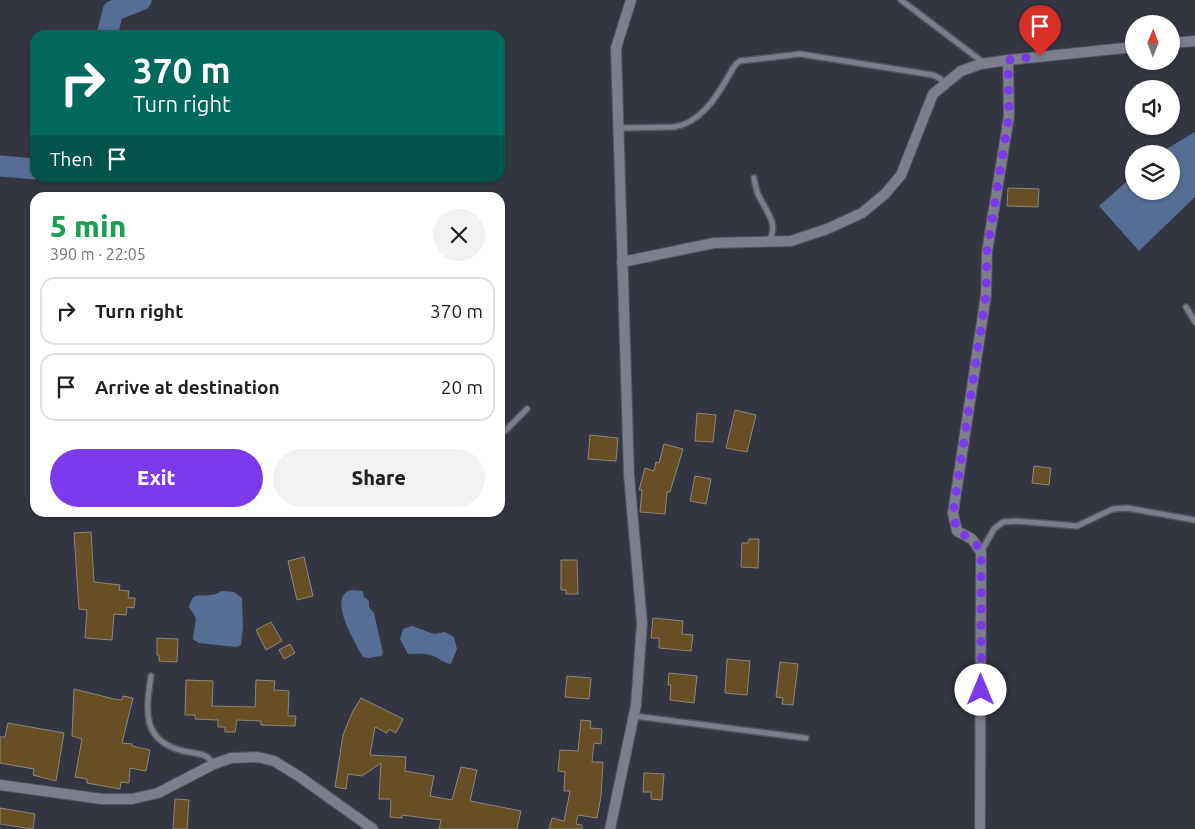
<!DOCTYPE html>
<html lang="en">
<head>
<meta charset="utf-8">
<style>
  :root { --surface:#fff; --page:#f2f2f2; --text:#202124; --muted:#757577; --line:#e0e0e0; --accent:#7c3aed }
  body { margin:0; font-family:Ubuntu,sans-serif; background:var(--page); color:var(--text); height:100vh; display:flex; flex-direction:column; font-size:19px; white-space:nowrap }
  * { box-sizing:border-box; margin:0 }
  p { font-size:16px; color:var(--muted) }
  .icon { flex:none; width:28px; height:28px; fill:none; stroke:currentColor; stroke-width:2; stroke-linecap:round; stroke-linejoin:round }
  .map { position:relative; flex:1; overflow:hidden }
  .panel { position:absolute; left:30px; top:192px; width:475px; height:325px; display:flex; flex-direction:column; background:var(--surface); border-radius:15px; box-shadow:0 1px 4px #0004 }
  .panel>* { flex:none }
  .top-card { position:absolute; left:30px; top:30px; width:475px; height:152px; border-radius:15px; box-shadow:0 1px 4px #0004; background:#00695c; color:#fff; overflow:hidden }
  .needle { width:32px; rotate:1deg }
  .controls { position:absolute; left:1125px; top:15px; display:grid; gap:10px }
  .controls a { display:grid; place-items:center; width:55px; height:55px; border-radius:50%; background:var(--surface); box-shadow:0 1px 4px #0004; font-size:25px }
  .pin { position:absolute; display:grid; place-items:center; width:42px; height:42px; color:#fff; margin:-51px -21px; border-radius:50% 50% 50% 0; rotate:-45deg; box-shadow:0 0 5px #0007 }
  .pin .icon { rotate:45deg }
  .me { position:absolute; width:55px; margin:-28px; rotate:0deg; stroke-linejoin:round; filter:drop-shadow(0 0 4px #0008) }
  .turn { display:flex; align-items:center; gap:18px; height:105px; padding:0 20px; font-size:22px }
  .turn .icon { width:65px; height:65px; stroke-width:2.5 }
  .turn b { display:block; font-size:35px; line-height:42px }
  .then { display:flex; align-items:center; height:48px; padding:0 20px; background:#0003; gap:10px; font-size:19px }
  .round { display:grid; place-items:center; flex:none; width:52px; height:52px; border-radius:26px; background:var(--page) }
  .overview { display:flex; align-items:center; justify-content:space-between; height:85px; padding:0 20px }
  h1 { font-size:30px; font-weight:800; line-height:38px; color:#1e9e55 }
  .button { display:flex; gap:10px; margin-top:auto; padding:10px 20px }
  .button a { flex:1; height:58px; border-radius:30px; background:var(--accent); color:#fff; font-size:20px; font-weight:800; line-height:58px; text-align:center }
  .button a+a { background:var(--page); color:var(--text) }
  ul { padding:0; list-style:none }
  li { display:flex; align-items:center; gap:15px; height:68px; margin:0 10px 8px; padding:0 10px; border:2px solid var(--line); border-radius:15px }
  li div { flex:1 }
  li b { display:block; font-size:19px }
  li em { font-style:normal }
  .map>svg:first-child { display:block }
  .water { fill:#566e94 }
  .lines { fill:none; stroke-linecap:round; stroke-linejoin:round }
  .river { stroke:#566e94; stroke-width:21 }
  .building { fill:#664e25; stroke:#8f877b }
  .service-casing { stroke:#51535d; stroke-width:8 }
  .minor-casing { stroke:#51535d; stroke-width:12 }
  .service { stroke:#7c7e8c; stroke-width:5 }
  .minor { stroke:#7c7e8c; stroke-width:10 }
  .route { stroke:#7c3aed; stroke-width:9; stroke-dasharray:0 16.2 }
</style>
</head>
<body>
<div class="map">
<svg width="1195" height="829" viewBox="0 0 1195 829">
  <rect width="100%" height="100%" fill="#343642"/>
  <!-- water -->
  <g class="water">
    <path d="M1195 132V197L1139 251 1099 206 1134 175V191H1171V154H1158Z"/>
    <path d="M352 590 363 591 364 597 369 601V607L374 613 383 653 381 656 368 658 363 657 360 652C353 638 327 595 352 590Z"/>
    <path d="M222 591 234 592 242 598 243 627 241 645 236 647 199 643 193 639 196 618 189 607C193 591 198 597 211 595 215 595 219 592 222 591Z"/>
    <path d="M412 626 434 634 445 632 454 637 457 649 451 664C443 663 440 658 433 656 425 653 416 654 408 654L400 639 403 629Z"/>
  </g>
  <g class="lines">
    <!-- river -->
    <g class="river">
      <path d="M107 35 113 11 141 0"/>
      <path d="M0 166 35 169"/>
    </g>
  </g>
  <!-- building -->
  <g class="building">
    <path d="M1008 188 1039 189 1038 207 1007 206Z"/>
    <path d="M735 410 756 415 747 452 726 448Z"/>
    <path d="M697 413 716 415 713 442 695 441Z"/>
    <path d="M590 435 618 438 616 461 588 459Z"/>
    <path d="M664 444 683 449 670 492H667L665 514 640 512 642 490H639L645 468 654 471 656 462 659 463Z"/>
    <path d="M1034 466 1051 468 1049 485 1032 483Z"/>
    <path d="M695 476 711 479 706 504 690 501Z"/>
    <path d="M91 532 94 582 120 585 119 590 129 591 128 598H135L134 608 127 607 126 615 114 614 112 640 85 638 87 610 79 609 74 533Z"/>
    <path d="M749 539H759L758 568 741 567 742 543H748Z"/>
    <path d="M304 557 313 596 297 600 288 561Z"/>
    <path d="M561 560H577L578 594H566V590H561Z"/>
    <path d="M653 618 683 621 682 634 693 635 691 651 659 648V638H651Z"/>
    <path d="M271 622 282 641 266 650 256 630Z"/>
    <path d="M157 638 178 639 177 662 159 661V655H157Z"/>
    <path d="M290 644 295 653 284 659 279 650Z"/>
    <path d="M727 659 750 661 747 695 725 693Z"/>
    <path d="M780 662 798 664 793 705 782 704 783 698 776 697Z"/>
    <path d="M669 673 697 676 694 703 670 700 671 685H668Z"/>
    <path d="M567 676 591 678 589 699 565 697Z"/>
    <path d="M186 680 213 681 212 706 255 707 256 680 275 681 274 690 289 691 288 716H296L295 726 261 725V721L237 720 235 732H225V727H218V720L195 719V715H185Z"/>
    <path d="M74 689 114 699 122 700 123 696 133 698 122 743 132 744V746L150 750 146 771 130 768 129 783 121 782 120 789 87 783V779L75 777 82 739 72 736Z"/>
    <path d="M361 698 403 719 396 733 389 729 387 733 375 727 370 755 406 757 405 771 434 776 430 796 452 800 461 767 477 770 470 801 521 811 517 829H439L441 820 402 815V818L390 817 391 801 390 799H379L381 763 362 776 348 774 346 789 335 787 343 735 352 713Z"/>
    <path d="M581 720 591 721 590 728 602 729 601 744 594 743 592 762H603L601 796 597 818 578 815 576 824 582 825V829H549L552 818 564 821 570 791H564L565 772 558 771 560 750 578 751Z"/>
    <path d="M8 723 64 733 56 781 33 775 34 769 0 763V737H5Z"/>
    <path d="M644 773 664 774 662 800 651 799V792H643Z"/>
    <path d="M175 799 189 800 187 829H173Z"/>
    <path d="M0 808 35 814 33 829 0 824Z"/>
  </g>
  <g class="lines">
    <defs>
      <g id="service">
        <path d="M901 0 984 63"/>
        <path d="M619 128 674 127C700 123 716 98 728 77 732 71 733 65 740 61L800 54 933 75 941 79 943 84"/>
        <path d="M754 178C755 183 756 189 758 194 764 208 782 227 767 242"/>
        <path d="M1186 307 1195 322"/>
        <path d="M500 433 506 430 527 409"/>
        <path d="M981 552 994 529 1003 522 1016 521 1077 526 1113 509 1127 508 1195 520"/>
        <path d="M151 676C146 710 141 741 183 751 197 754 205 752 214 764"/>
        <path d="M634 716 806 738"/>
      </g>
      <g id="minor">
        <path d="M1171 43 1195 41"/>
        <path d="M622 262 714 243 791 241 827 229 862 213 885 194 901 175 933 94 961 71 981 64 1008 60 1134 47"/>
        <path d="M0 785 102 799H132L158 793 214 764 231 758 258 757 274 761 300 777 373 829"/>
        <path d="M610 829 636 705 642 623 629 475 616 48 631 0"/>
        <path d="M980 829 981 552 972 539 957 531 953 513 986 295 987 252 1009 116 1008 60"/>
      </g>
    </defs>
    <!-- service casing -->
    <use href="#service" class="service-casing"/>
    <!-- minor casing -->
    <use href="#minor" class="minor-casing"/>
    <!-- service -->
    <use href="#service" class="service"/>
    <!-- minor -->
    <use href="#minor" class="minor"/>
  </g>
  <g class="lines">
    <!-- route -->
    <path class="route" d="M981 690V552L975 542 957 530 953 513 986 295 987 252 1009 116 1008 60 1040 56"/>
  </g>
</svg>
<div class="controls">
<a><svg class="needle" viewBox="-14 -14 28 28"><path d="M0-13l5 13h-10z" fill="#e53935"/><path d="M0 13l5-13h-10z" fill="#757577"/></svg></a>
<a><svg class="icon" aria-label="sound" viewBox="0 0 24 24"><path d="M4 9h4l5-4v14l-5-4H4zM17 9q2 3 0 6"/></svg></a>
<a><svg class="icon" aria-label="layers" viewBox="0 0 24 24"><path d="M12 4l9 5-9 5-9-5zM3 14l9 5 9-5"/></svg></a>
</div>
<div class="pin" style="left:1040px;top:56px;background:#d93025"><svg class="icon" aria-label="arrive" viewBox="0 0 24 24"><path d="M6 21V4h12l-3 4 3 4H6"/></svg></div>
<svg class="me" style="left:981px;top:690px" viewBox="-20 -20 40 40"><circle r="19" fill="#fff"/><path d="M0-13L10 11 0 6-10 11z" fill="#7c3aed"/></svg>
<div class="top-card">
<div class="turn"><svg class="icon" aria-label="right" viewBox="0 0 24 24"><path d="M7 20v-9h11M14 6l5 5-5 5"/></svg><div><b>370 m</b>Turn right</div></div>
<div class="then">Then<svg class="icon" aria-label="arrive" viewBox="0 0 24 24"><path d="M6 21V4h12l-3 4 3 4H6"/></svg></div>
</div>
<section class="panel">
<div class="overview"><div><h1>5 min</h1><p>390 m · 22:05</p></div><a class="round"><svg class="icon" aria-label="close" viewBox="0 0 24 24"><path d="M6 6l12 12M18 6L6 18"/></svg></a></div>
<ul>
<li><svg class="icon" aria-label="right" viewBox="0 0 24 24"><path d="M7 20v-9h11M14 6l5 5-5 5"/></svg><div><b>Turn right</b></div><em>370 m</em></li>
<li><svg class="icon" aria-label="arrive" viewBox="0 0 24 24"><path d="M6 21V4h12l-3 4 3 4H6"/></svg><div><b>Arrive at destination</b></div><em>20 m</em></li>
</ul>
<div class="button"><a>Exit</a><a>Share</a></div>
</section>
</div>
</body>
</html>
